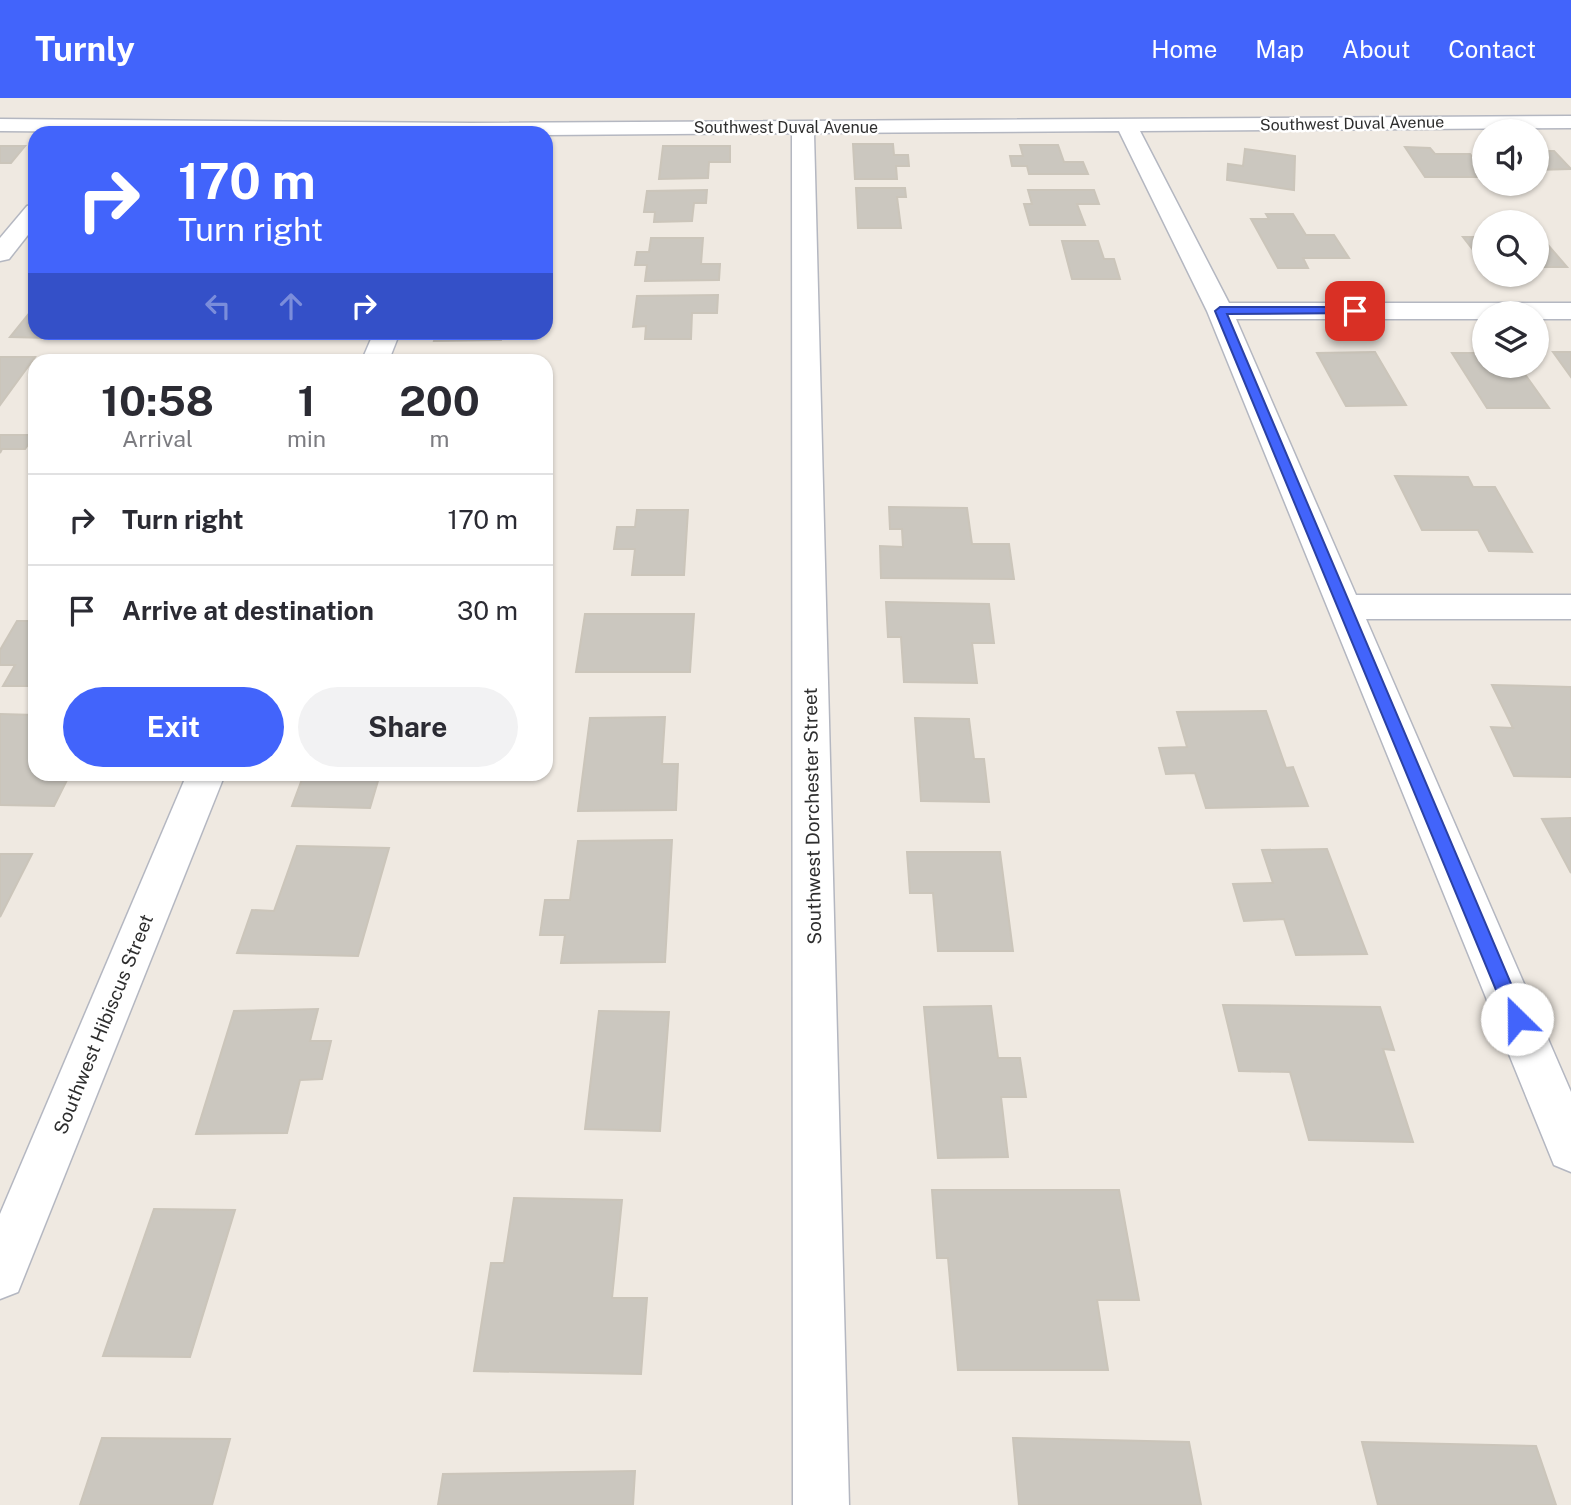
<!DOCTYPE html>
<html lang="en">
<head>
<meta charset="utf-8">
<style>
  :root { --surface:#fff; --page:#f2f2f3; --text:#2b2b33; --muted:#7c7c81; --line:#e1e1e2; --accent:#4264fb }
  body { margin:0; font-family:"Public Sans",sans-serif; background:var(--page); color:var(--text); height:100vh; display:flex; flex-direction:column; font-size:26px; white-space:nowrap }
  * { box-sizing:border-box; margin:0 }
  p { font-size:23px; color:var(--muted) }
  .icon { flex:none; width:38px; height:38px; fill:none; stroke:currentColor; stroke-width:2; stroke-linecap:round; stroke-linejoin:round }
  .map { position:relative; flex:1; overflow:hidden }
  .sheet { position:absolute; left:28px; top:256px; width:525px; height:427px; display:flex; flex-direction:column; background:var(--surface); border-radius:21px; box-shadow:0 2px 5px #0004 }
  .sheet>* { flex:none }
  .guide { position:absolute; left:28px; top:28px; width:525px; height:214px; border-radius:21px; box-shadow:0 2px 5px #0004; background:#4264fb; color:#fff; overflow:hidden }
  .fabs { position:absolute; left:1472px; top:21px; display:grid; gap:14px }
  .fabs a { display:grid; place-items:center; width:77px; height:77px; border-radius:50%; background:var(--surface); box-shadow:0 2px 5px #0004; font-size:35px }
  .pin { position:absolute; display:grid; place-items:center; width:60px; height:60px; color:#fff; margin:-30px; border-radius:14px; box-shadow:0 4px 10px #0006 }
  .me { position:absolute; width:77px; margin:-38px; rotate:337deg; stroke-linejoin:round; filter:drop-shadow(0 0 5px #0008) }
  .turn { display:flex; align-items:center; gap:24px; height:147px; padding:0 35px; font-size:32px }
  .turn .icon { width:91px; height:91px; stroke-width:2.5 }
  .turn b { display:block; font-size:49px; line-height:60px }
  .lanes { display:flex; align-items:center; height:66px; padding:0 35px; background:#0003; justify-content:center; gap:35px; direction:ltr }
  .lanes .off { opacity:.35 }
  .eta { display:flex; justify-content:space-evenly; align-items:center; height:119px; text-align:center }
  .eta b { font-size:42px; font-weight:700; line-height:49px }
  .cta { display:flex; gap:14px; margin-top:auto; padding:14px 35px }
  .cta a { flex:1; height:80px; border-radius:42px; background:var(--accent); color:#fff; font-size:28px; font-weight:700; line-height:80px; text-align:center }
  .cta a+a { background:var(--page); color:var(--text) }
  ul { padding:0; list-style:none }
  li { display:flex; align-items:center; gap:21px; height:91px; padding:0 35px; border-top:2px solid var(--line) }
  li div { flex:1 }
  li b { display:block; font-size:26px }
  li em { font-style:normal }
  header { display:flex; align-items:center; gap:42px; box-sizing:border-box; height:98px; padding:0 35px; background:var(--accent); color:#fff }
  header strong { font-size:33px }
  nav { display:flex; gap:38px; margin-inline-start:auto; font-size:24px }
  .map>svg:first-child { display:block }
  .building { fill:#cbc7bf; stroke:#cbc5ba; stroke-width:2 }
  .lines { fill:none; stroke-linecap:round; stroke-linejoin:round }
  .street-casing { stroke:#b4b7c1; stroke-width:3 }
  .street { fill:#fff; fill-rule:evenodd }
  .route { fill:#4264fb; stroke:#2b41a3; stroke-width:2 }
  .labels { text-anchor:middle; stroke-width:5; stroke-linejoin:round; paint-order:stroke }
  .far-street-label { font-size:16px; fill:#2e2e2e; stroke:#fff }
  .street-label { font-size:19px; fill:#2e2e2e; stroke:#fff }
</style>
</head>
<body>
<header>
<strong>Turnly</strong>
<nav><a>Home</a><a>Map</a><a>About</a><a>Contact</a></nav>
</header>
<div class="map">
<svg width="1571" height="1407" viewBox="0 0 1571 1407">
  <rect width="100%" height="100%" fill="#efe9e1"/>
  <!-- building -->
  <g class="building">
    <path d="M853 46H893L894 57H908L909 68H896L897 81H855Z"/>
    <path d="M1020 47H1058L1064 64H1083L1088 76H1029L1027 68H1012L1010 58H1023Z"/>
    <path d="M0 48H25L11 65H0Z"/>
    <path d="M663 48H730V64H709L708 80 659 81Z"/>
    <path d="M1405 49 1430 50 1435 56H1470L1484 74V79H1425Z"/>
    <path d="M1245 51 1295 58 1294 92 1227 82 1228 66 1243 68Z"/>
    <path d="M1536 53H1554L1571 71 1536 72Z"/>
    <path d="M856 90H905L906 99H897L901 130H858Z"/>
    <path d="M707 92 706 105H694L692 123 654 124 655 114H644L647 93Z"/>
    <path d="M1028 92H1094L1099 106H1077L1085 127H1030L1024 106H1032Z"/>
    <path d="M1266 116H1293L1306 137H1334L1349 160H1303L1308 170H1278L1251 121H1269Z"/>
    <path d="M1463 139H1484V166Z"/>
    <path d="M651 140H703L701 166H720L719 182 645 183 647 167H635L637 154H649Z"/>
    <path d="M1536 140H1542L1567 169H1536Z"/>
    <path d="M1062 143H1098L1104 161H1114L1120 181H1072Z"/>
    <path d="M718 197 717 215H692L691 241H645L646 228 633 229 637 198Z"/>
    <path d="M35 208V234H57L53 240 10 239Z"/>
    <path d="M437 234H503L501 242 434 243Z"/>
    <path d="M1375 254 1406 307 1346 308 1317 255Z"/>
    <path d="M1553 254H1571V279Z"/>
    <path d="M1452 255H1484V268H1519L1549 310H1487Z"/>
    <path d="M450 258H497L496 262H449Z"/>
    <path d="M0 259H35L0 307Z"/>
    <path d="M0 337H35L25 351H2L0 355Z"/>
    <path d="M1395 378 1468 379 1473 389H1495L1532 454 1489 453 1478 432H1422Z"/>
    <path d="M889 409 967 410 972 446H1009L1014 481 881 480 880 448 903 449 902 431H890Z"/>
    <path d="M637 412H688L684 477H632L635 451H614L617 429H635Z"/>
    <path d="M886 504 989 506 994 545H972L977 585 904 584 901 539H888Z"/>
    <path d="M585 516H694L690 574H576Z"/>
    <path d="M17 523H35V588H3L15 567H0V552Z"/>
    <path d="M1492 587 1571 589V679L1514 678 1491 629 1513 630Z"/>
    <path d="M1266 613 1286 670 1293 669 1308 708 1206 710 1195 675 1166 676 1159 650 1187 649 1177 614Z"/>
    <path d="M0 616 35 617V676H70L54 708 0 707Z"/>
    <path d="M665 619 662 666H678L676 712 578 713 590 620Z"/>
    <path d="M915 620 969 621 974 661H984L989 704 921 703Z"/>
    <path d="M304 676H400H380L370 710 292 708Z"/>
    <path d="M1571 720V775L1542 721Z"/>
    <path d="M672 742 665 864 561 865 565 837H540L545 802H570L578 743Z"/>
    <path d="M297 748 389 750 358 858 237 855 252 812 274 813Z"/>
    <path d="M1327 751 1367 856 1296 857 1284 821 1244 823 1233 786 1273 785 1262 752Z"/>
    <path d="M907 754H1000L1013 853H938L933 795H910Z"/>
    <path d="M0 756H32L0 819Z"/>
    <path d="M1223 907 1380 909 1394 952 1383 951 1413 1044 1309 1042 1290 974 1239 973Z"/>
    <path d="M991 908 998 960H1020L1026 999H1001L1008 1059 938 1060 924 909Z"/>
    <path d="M318 911 310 943H331L322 981 300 982 287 1035 196 1036 234 913Z"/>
    <path d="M599 913 669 914 660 1033 585 1031Z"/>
    <path d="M932 1092H1119L1139 1202H1097L1108 1272H958L948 1160H937Z"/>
    <path d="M514 1100 622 1102 612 1200H647L641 1276 474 1273 491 1165H504Z"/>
    <path d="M154 1111 235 1112 190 1259 103 1258Z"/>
    <path d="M102 1340 230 1341 212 1407H80Z"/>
    <path d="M1013 1340 1189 1344 1201 1407H1019Z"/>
    <path d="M1362 1344 1536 1348 1556 1407H1378Z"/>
    <path d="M635 1373 633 1407H438L443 1376Z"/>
  </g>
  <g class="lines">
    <defs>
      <g id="street">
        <path d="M1571 18V30L1140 33 1229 205H1571V221H1536V215H1484V221H1236L1356 497H1571V521H1366L1571 994V1074L1554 1067 1207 213 1119 33 814 35 849 1407H793L792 35 546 37 0 33V21L471 25Z"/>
        <path d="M35 106V128L9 161 0 163V140L27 108Z"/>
        <path d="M374 234H400L389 262H362Z"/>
        <path d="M187 676H225L18 1194 0 1201V1116Z"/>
      </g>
    </defs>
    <!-- street casing -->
    <use href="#street" class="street-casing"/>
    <!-- street -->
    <use href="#street" class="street"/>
  </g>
  <!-- route -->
  <path class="route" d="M1355 209 1361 213 1359 215 1227 216 1526 921 1524 927 1517 930 1511 927 1508 921 1215 213 1220 209Z"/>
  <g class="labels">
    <!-- far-street labels -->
    <g class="far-street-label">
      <text transform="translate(1352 25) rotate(-1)" y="6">Southwest Duval Avenue</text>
      <text x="786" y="35">Southwest Duval Avenue</text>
    </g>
    <!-- street labels -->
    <g class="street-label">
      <text transform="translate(812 718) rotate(-91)" y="7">Southwest Dorchester Street</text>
      <text transform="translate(103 926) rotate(-68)" y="7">Southwest Hibiscus Street</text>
    </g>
  </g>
</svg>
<div class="fabs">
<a><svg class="icon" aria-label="sound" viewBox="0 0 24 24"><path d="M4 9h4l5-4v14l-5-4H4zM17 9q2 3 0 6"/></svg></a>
<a><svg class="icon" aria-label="search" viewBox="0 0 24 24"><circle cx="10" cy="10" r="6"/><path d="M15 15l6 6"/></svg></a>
<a><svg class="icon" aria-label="layers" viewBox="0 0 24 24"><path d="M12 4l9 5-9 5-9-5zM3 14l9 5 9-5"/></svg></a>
</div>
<div class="pin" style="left:1355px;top:213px;background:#d93025"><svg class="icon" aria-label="arrive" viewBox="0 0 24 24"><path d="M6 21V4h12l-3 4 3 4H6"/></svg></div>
<svg class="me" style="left:1517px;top:921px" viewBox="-20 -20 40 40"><circle r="19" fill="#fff"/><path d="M0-13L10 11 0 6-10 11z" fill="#4264fb"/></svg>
<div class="guide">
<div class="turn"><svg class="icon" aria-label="right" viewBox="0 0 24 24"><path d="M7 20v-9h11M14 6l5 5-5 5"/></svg><div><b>170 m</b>Turn right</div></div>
<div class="lanes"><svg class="icon off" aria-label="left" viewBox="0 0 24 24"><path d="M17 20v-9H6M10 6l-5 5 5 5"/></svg><svg class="icon off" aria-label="ahead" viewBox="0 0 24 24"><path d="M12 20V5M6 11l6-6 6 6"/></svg><svg class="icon" aria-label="right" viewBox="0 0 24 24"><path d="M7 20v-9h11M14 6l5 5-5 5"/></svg></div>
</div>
<section class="sheet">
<div class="eta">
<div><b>10:58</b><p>Arrival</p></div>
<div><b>1</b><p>min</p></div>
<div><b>200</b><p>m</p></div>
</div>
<ul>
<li><svg class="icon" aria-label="right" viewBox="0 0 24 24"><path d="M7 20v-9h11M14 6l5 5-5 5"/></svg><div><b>Turn right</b></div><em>170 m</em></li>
<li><svg class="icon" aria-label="arrive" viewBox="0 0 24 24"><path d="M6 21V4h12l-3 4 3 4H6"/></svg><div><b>Arrive at destination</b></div><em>30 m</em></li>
</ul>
<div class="cta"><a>Exit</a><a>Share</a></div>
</section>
</div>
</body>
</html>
